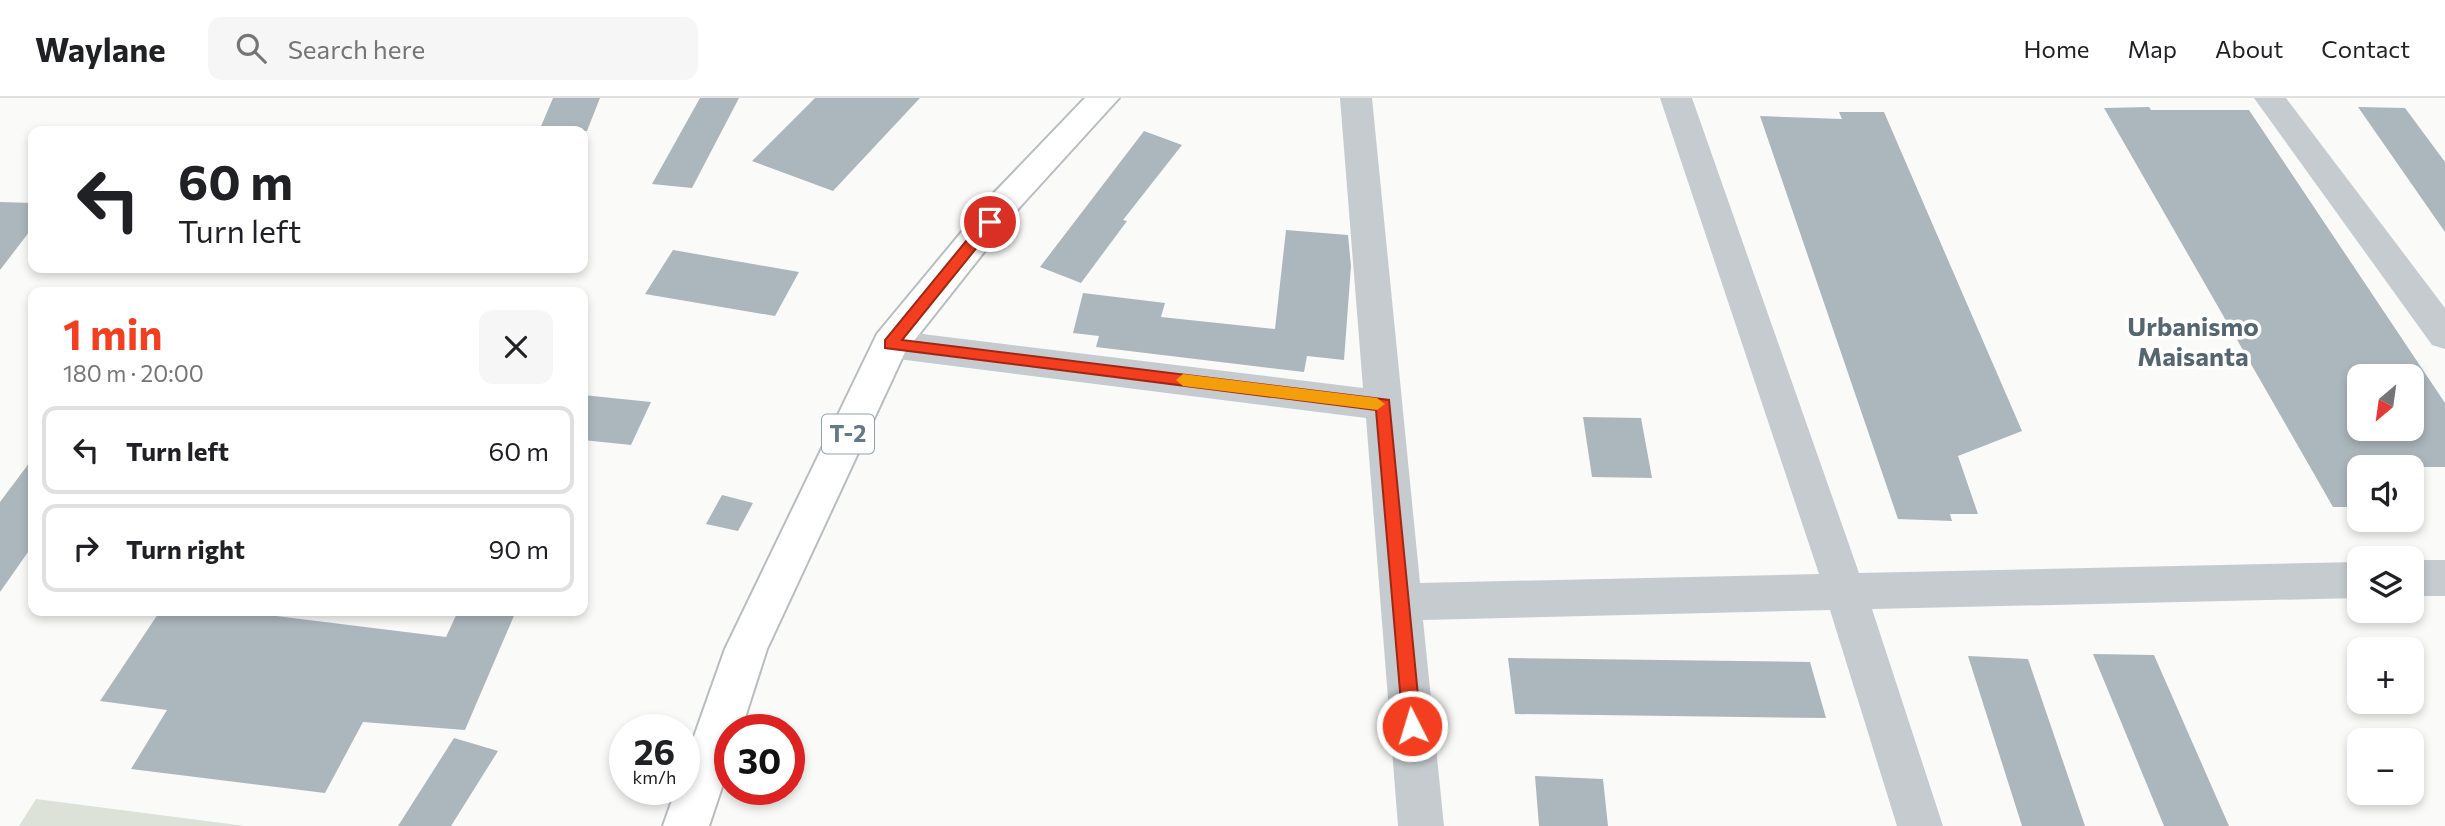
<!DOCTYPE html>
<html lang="en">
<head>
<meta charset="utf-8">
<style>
  :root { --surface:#fff; --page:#f6f6f6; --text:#202124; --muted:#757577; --line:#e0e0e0; --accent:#f33e1f }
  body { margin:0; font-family:Commissioner,sans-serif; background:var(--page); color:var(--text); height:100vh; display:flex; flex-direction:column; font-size:26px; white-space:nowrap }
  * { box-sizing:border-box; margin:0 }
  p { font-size:23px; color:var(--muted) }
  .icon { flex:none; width:38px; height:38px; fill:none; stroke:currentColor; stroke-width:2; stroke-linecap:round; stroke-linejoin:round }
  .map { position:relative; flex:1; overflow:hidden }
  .sheet { position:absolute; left:28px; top:189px; width:560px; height:329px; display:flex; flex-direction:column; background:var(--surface); border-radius:14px; box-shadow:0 4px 10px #0003 }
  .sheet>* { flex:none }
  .banner { position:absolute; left:28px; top:28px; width:560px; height:147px; border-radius:14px; box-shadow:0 4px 10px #0003; background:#fff; color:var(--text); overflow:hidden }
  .needle { width:46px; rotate:209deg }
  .tools { position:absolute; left:2347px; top:266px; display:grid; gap:14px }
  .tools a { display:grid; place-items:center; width:77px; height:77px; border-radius:14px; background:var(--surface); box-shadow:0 4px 10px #0003; font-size:35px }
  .speed { position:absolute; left:609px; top:616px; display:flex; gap:14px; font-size:35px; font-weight:700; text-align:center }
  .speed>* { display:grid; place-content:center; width:91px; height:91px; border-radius:50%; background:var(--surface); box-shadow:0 4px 10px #0003; line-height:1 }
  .speed small { font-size:18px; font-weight:400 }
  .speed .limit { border:10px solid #d22; background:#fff; color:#111 }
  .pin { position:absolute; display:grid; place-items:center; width:60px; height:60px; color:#fff; margin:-30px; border:4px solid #fff; border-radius:50%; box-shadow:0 2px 7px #0007 }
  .me { position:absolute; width:77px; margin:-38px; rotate:355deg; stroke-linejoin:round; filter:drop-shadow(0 0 5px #0008) }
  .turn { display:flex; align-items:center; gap:24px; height:147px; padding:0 35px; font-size:32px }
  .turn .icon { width:91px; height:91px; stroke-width:2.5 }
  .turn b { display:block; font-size:49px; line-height:60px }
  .round { display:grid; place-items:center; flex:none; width:74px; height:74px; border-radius:14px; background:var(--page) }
  .summary { display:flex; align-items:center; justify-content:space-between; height:119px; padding:0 35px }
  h1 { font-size:42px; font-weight:700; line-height:52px; color:var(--accent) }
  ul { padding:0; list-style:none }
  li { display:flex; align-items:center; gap:21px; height:88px; margin:0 14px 10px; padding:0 21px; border:4px solid var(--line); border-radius:14px }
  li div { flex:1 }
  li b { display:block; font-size:26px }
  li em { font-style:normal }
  header { display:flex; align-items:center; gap:42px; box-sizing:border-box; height:98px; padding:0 35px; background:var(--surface); border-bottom:2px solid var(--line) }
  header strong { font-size:33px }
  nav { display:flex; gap:38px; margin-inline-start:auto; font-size:24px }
  .search { width:490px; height:63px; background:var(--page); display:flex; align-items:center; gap:18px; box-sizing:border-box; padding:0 24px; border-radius:14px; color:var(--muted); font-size:26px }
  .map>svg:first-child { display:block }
  .green { fill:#dce2d8 }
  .building { fill:#abb7bd; fill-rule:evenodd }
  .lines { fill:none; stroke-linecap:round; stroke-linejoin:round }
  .highway-casing { stroke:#b8bdc0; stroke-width:4 }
  .minor { fill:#c5cbce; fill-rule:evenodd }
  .highway { fill:#fff; fill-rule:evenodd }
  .route { fill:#f33e1f; stroke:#9e2814; stroke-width:2 }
  .slow { fill:#f59e0b }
  .labels { text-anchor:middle; stroke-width:7; stroke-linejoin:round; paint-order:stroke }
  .shield { fill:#fff; stroke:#91a1aa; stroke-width:2 }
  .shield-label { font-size:23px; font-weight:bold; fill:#627986 }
  .neighbourhood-label { font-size:26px; font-weight:bold; fill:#556670; stroke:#fff }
</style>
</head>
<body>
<header>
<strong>Waylane</strong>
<div class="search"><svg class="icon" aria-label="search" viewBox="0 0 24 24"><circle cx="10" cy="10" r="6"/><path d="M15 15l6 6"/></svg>Search here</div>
<nav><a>Home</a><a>Map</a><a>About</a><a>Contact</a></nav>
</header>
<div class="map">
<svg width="2445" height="728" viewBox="0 0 2445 728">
  <rect width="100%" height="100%" fill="#fafaf8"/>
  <!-- green -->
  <path class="green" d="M36 701 245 728H19Z"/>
  <!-- building -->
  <g class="building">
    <path d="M553 0H600L587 33H539Z"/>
    <path d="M700 0H739L692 90 652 86Z"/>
    <path d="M815 0H920L833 93 752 63Z"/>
    <path d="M2149 9 2151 12H2249L2445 305V369H2359V409H2333L2104 10ZM2359 278H2412V331H2359Z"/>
    <path d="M2358 9 2405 10 2445 64V134Z"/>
    <path d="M1839 14H1884L2022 333 1958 358 1978 416H1950L1952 423 1898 421 1760 18 1842 21Z"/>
    <path d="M1144 33 1182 47 1123 122 1127 123 1081 185 1040 169Z"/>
    <path d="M0 104 33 105V129L0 172Z"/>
    <path d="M1286 132 1348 137 1351 168 1344 262 1307 258 1304 274 1096 249 1099 238 1073 235 1083 195 1165 205 1161 219 1275 231Z"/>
    <path d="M673 152 799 174 775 218 645 196Z"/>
    <path d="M583 297 651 304 631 347 583 342Z"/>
    <path d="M1583 319 1641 320 1652 380 1592 379Z"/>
    <path d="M33 360V447L0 494V404Z"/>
    <path d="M722 397 753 405 738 433 706 426Z"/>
    <path d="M160 513H236L446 539 458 513H516L465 632 363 624 325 695 131 671 167 612 100 603Z"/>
    <path d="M2093 556 2154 557 2229 728H2164Z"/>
    <path d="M1968 558 2028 561 2085 728H2022Z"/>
    <path d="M1508 560 1810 564 1826 620 1515 616Z"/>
    <path d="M454 640 498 653 451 728H398Z"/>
    <path d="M1535 678 1603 681 1608 728H1539Z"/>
  </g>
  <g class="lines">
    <defs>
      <path id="highway" d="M1085 0H1119L1018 111 905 254 767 551 741 632H730V665L709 728H663L676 691H684V667L725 551 877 236 994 95Z"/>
    </defs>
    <!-- highway casing -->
    <use href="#highway" class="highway-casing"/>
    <!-- minor -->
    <g class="minor">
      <path d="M1340 0H1372L1420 485 1819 476 1660 0H1692L1859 475 2359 464V500L1872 511 1943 728H1897L1830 512 1423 522 1444 728H1398L1366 320 890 260 877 256 872 246 877 236 890 232 1363 290Z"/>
      <path d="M2254 0H2286L2445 210V251L2432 247Z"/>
      <rect x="2412" y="462" width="33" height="36"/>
    </g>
    <!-- highway -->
    <use href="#highway" class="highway"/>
  </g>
  <!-- route -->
  <path class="route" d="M990 119 997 124 995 127 902 242 1389 302 1421 628 1418 634 1412 637 1405 634 1403 628 1376 312 885 250V242L985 120Z"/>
  <!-- slow -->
  <path class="slow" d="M1183 276 1377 300 1385 306 1377 312 1183 288 1176 282Z"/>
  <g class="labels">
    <!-- shield labels -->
    <rect class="shield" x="822" y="316.5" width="52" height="39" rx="5"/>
    <g class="shield-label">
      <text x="848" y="344">T-2</text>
    </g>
    <!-- neighbourhood labels -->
    <g class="neighbourhood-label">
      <text x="2193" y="238">Urbanismo<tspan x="2193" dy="30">Maisanta</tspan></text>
    </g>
  </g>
</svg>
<div class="tools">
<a><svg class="needle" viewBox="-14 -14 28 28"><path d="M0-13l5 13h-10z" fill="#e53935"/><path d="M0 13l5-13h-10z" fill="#757577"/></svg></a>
<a><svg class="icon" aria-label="sound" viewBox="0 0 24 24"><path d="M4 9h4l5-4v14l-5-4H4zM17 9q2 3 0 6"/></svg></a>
<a><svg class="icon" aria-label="layers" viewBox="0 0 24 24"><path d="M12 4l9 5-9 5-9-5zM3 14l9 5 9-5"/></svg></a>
<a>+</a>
<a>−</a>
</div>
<div class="speed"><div>26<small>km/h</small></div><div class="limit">30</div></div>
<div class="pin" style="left:990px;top:124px;background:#d93025"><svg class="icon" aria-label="arrive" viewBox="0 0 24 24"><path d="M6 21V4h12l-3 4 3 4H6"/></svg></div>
<svg class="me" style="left:1412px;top:628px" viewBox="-20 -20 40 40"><circle r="17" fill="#f33e1f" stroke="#fff" stroke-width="3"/><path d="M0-11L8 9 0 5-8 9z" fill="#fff"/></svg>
<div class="banner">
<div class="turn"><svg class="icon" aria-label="left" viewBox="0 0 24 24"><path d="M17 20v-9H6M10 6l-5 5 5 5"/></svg><div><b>60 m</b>Turn left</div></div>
</div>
<section class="sheet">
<div class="summary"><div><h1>1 min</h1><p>180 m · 20:00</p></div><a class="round"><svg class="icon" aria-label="close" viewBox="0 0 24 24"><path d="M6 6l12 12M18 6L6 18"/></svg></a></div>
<ul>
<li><svg class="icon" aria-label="left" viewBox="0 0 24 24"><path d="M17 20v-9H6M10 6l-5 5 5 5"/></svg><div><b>Turn left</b></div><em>60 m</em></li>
<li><svg class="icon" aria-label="right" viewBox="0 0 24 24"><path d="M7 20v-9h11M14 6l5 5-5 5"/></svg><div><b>Turn right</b></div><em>90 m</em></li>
</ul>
</section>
</div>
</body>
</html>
